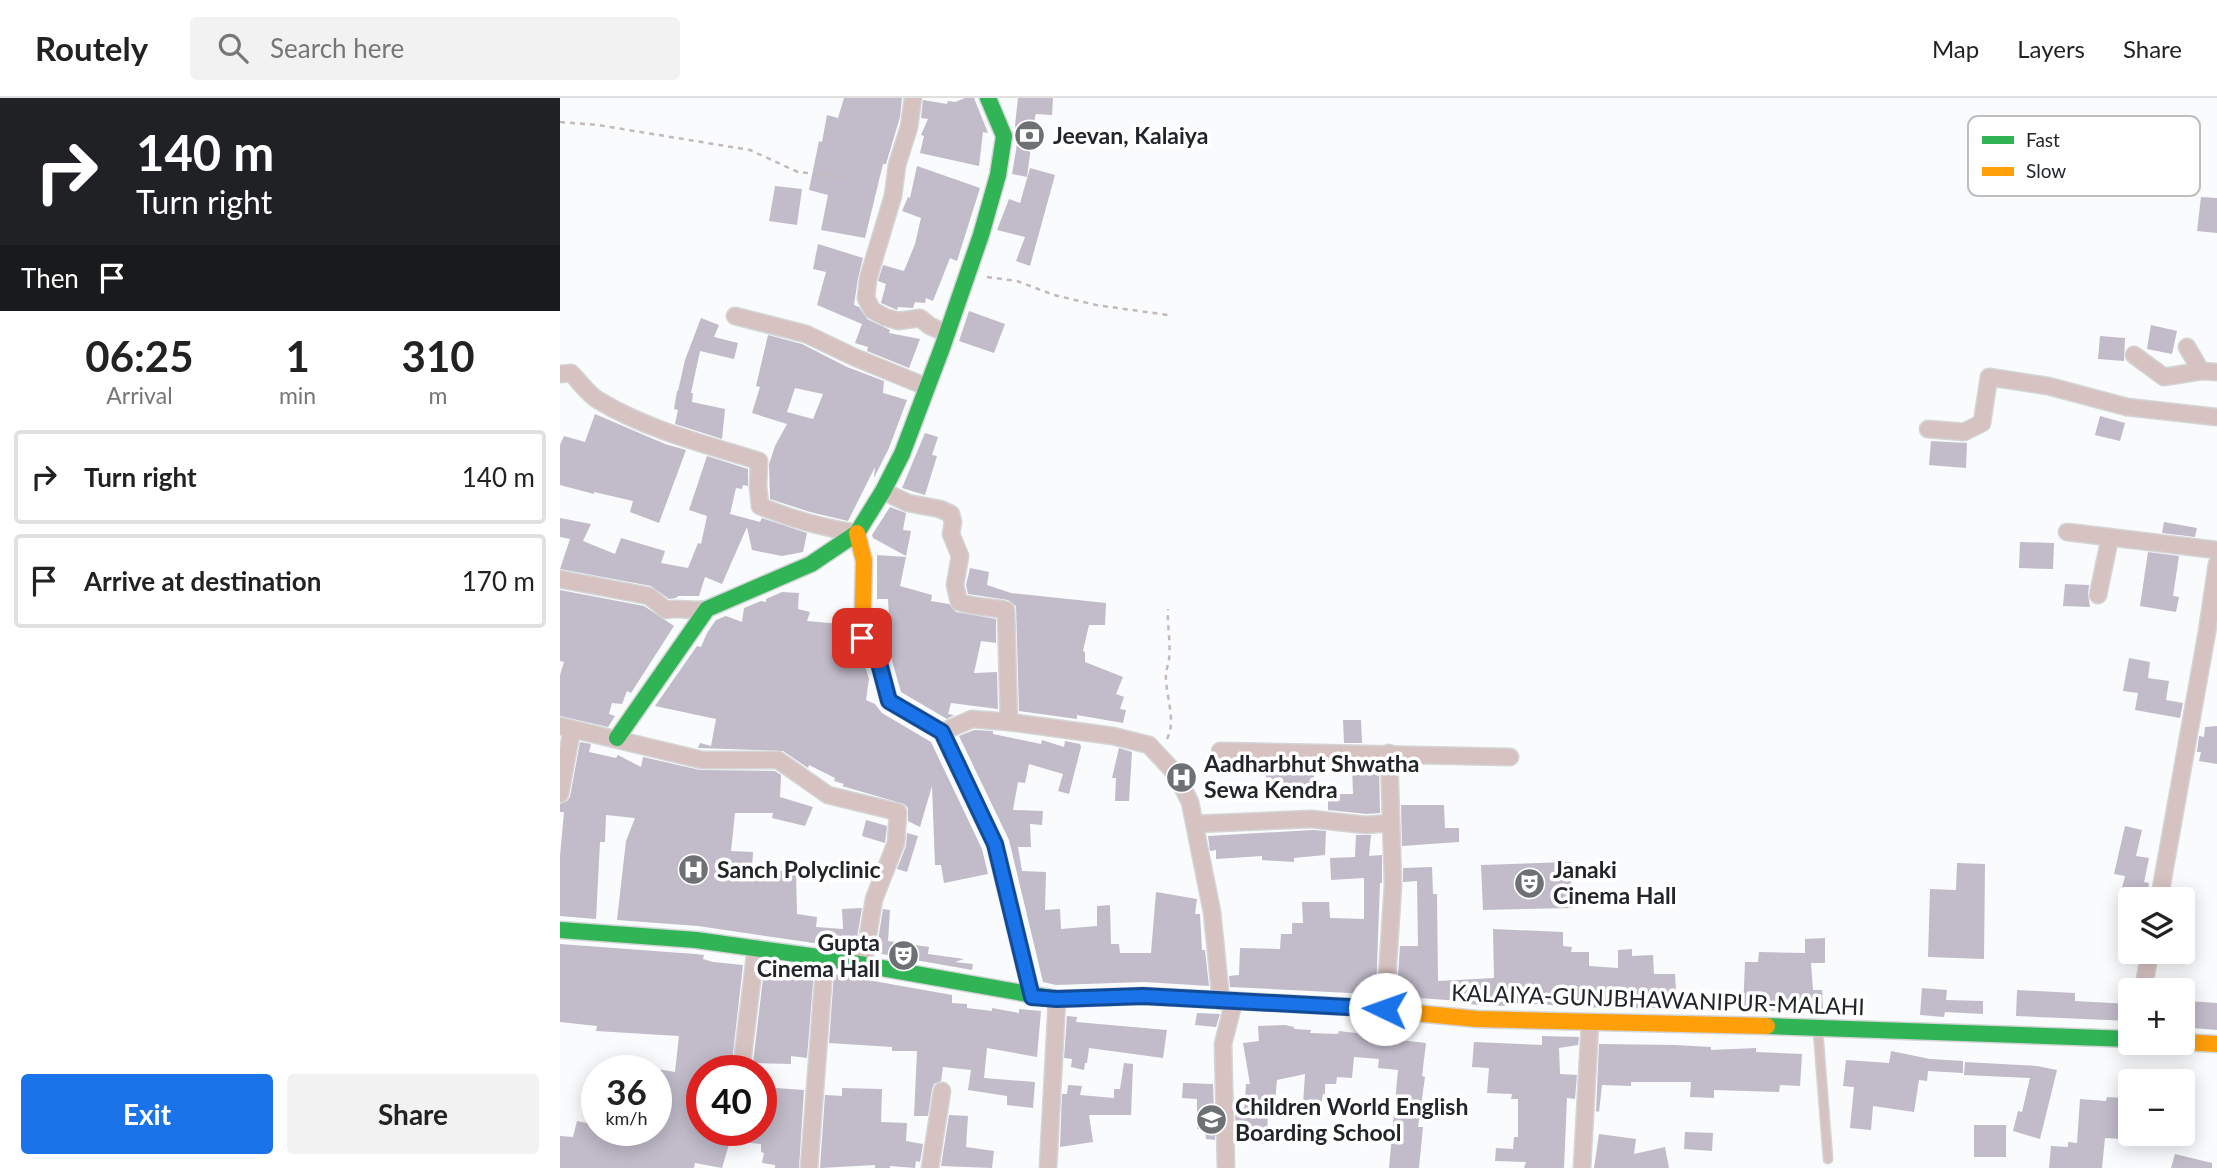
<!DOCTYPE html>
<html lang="en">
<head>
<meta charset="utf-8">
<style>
  :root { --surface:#fff; --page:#f2f2f2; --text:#222; --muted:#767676; --line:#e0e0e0; --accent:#1a73e8 }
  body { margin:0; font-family:Lato,sans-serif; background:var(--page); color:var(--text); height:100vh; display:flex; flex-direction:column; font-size:26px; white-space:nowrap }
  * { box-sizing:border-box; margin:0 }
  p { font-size:23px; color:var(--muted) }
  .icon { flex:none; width:38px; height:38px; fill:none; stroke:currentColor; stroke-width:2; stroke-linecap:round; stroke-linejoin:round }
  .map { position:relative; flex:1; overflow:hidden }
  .side { display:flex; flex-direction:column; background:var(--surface); width:560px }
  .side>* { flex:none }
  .hud { background:#202124; color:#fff; overflow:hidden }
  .tools { position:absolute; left:1558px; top:789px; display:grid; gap:14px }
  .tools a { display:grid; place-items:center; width:77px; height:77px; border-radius:7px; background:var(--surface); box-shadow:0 4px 18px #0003; font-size:35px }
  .speed { position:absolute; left:21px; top:957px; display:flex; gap:14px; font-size:35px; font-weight:700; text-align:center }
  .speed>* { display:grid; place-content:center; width:91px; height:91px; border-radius:50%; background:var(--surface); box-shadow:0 4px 18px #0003; line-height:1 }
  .speed small { font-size:18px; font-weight:400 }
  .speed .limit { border:10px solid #d22; background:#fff; color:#111 }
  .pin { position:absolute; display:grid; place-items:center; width:60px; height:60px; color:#fff; margin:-30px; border-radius:14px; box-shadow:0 4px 10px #0006 }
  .me { position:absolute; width:77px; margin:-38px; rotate:273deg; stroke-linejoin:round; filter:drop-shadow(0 0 5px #0008) }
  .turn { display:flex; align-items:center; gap:24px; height:147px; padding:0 21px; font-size:32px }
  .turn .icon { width:91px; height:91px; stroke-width:2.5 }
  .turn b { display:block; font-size:49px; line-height:60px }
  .then { display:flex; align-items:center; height:66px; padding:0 21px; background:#0003; gap:14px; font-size:26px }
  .eta { display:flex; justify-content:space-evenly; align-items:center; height:119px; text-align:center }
  .eta b { font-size:42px; font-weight:700; line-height:49px }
  .button { display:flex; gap:14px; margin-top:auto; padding:14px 21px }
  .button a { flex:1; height:80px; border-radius:7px; background:var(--accent); color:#fff; font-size:28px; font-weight:700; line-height:80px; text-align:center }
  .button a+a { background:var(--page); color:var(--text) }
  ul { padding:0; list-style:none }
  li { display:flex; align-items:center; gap:21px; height:94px; margin:0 14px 10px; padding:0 7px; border:4px solid var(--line); border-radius:7px }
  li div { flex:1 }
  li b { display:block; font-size:26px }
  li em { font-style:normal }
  header { display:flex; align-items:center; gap:42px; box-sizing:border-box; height:98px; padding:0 35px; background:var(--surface); border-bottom:2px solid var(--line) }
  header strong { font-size:33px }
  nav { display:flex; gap:38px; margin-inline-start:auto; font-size:24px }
  .search { width:490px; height:63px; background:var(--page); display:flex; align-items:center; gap:18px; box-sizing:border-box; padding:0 24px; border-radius:7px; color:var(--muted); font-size:26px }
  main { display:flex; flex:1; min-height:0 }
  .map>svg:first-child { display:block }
  .building { fill:#c1bbca; fill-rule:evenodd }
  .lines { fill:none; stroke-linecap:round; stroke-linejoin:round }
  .lane-casing { stroke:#d3d5d6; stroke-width:11 }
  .street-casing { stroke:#d3d5d6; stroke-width:19 }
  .fast-casing { stroke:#d3d5d6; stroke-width:19 }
  .slow-casing { stroke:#d3d5d6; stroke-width:19 }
  .path { stroke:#c5baba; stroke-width:2.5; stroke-dasharray:5 5; stroke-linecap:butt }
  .lane { stroke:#d6c2c1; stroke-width:8 }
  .street { stroke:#d6c2c1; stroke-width:16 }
  .fast { stroke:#30b455; stroke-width:16 }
  .slow { stroke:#ff9f0a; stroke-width:16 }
  .route-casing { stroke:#114b97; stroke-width:18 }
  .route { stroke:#1a73e8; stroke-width:12 }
  .labels { text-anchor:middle; stroke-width:7; stroke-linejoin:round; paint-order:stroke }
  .poi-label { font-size:23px; font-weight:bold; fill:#222629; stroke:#fff; text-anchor:start }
  .street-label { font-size:23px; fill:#222629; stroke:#fff }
  .key { fill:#fff; stroke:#bdbebf; stroke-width:2 }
  .key-label { font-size:19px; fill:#222629 }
</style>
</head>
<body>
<header>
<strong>Routely</strong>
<div class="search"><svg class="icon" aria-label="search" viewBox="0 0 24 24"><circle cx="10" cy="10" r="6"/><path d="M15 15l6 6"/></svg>Search here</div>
<nav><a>Map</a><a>Layers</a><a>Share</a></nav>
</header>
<main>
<section class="side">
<div class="hud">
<div class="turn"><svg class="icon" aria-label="right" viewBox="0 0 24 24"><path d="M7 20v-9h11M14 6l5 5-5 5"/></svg><div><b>140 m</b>Turn right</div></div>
<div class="then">Then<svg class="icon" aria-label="arrive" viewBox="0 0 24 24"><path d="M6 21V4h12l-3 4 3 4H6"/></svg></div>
</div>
<div class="eta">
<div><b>06:25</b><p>Arrival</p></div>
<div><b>1</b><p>min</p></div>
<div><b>310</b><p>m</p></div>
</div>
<ul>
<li><svg class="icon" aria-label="right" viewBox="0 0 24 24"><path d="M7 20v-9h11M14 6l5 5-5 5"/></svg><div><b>Turn right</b></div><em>140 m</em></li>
<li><svg class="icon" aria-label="arrive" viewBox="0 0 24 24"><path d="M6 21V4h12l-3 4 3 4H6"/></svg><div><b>Arrive at destination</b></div><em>170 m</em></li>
</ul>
<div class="button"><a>Exit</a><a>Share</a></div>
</section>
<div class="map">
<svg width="1657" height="1070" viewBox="0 0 1657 1070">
  <rect width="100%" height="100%" fill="#f9fbfd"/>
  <!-- building -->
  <g class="building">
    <path d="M284 0H342L340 19 326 66H323L305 140 261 132 268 97 249 92 259 43 262 44 267 17 278 20Z"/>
    <path d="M405 0H414L428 35 423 34 419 68 360 55 364 38 361 37 368 21 361 20 363 2 387 6 388 3 395 4Z"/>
    <path d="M458 0H493L492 17 476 16 475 19 467 79 452 76 458 40 455 27Z"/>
    <path d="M357 68 420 90 397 163 390 160 373 203 366 200 365 205 355 204 353 210 338 209 337 212 321 205 326 186 318 183 323 167 344 173 355 146 361 120 342 113 348 99 350 100Z"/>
    <path d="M470 70 495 77 470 168 456 163 465 139 437 132 449 101 460 105Z"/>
    <path d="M215 88 242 91 237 127 209 123Z"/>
    <path d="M1641 99 1657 100V135L1637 133Z"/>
    <path d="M258 146 303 160 298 180 294 207 299 209 307 221 330 232 329 235 360 241 349 270 307 253 308 249 295 245 302 226 257 207 266 174 253 171Z"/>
    <path d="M409 213 445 226 434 255 399 243Z"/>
    <path d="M141 220 159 227 154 239 178 245 174 261 140 253 131 295H133L132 304 165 311 162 341 115 326 118 312 114 311 117 293H118L125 262Z"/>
    <path d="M1591 227 1617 233 1612 256 1587 251Z"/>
    <path d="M208 237 242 246 287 269 324 283 323 295 347 302 329 350 314 380 315 369 288 423 250 414 210 401 209 366 215 348 227 326 192 315 200 289 196 288ZM235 290 263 296 253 321 227 314Z"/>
    <path d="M1540 238 1565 240 1564 263 1538 261Z"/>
    <path d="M35 316 105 346 126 352 99 425 70 414 73 403 34 394V396L0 387V347L4 338 25 344Z"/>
    <path d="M1540 318 1565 325 1560 343 1535 337Z"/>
    <path d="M365 335 378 339 372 357 377 358 365 397 342 390Z"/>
    <path d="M1371 343 1407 345 1406 370 1369 367Z"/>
    <path d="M147 358 188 371V388L183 387 182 391 176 390 170 416 200 424 202 420 247 435 243 454 222 458 192 452 187 429 162 486 145 479 139 498H118L116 500 109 501 91 488 0 471 10 441 0 439V420L31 426 23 443 55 456 61 440 105 453 101 465 128 470 138 445 141 446 147 418 129 412Z"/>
    <path d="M330 409 346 415 343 432 351 433 346 458 313 440 312 437Z"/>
    <path d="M1604 424 1637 430 1635 439 1602 435Z"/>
    <path d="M1460 444 1494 445 1493 471 1459 470Z"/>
    <path d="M1588 454 1619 458 1613 498 1619 499 1616 514 1580 508Z"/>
    <path d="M317 457 346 459 340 488 372 497 371 503 389 506 396 514 436 521V545L421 543 414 575 437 574 438 611 391 605 388 616 394 617 387 621 341 594 331 559 328 501H317Z"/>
    <path d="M410 470 429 474 427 487 451 495 546 505 545 527H529L523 553 525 554V564L563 579 556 596 564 599 560 611 566 612 563 625 517 617V621L459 613 456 508 448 502 408 496 406 487Z"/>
    <path d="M1505 486 1529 487 1528 496 1530 509 1503 508Z"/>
    <path d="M0 492 84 508 114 528 71 595 67 593 62 606 52 605 49 616 55 618 48 629 0 618V577L4 564 0 563Z"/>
    <path d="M222 494 239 495 238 511 250 514 247 523 281 526 282 519 289 520 290 547 306 571 309 581 306 602 315 606 322 615 371 644 422 751 428 776 384 785 381 767H375L372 688 360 729 348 723V710L344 706 282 688 284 686 274 683 275 680 249 667 248 670 223 653 138 650 140 645 151 648 156 621 95 608 137 548 141 549 147 535 156 522 166 518 182 524 184 510 201 503 206 504V501Z"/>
    <path d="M1569 560 1590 564 1588 580 1609 583 1606 602 1623 605 1620 620 1575 612 1578 595 1563 593Z"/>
    <path d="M783 622H801L802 645H784Z"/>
    <path d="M1657 628V666L1639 663 1641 654H1637L1639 638 1644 639 1645 629Z"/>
    <path d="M414 632 433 633V636L481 646 482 642 504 649 505 643 520 646 521 649 509 696 498 693 503 676 469 666 465 685 458 684 453 712 483 713 482 727 470 726 471 749H458L462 773 486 774 485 812 500 811 501 831 537 828V808L550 807 551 846H559L560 855H591L596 794 637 801 635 816H640L642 852H645L649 888 584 884 496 887 483 884 449 742 399 638Z"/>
    <path d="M20 644 31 646 29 654 56 660 58 657 81 669 83 659 140 672 215 673 221 677 220 699 253 709 245 728 212 720 213 715H175L171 753 193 754 192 771 236 774 237 816 257 819 256 829 283 831 282 811 302 810 295 851 138 828 57 822 66 743 75 720 46 717 45 744H40L36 821 0 818V758L4 714H0V706L7 703 10 699Z"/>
    <path d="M559 650 572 654 569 703H555L556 680H552Z"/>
    <path d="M807 667H819L820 715 806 716 768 712V696H793L792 668Z"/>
    <path d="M754 670V698H706V675H717V671Z"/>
    <path d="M841 707H884L885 730H899V744L842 748Z"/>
    <path d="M306 722 327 728 325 745 302 738Z"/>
    <path d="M1565 728 1582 732 1576 758 1589 760 1584 784 1589 785 1586 802 1560 799 1565 778 1554 776Z"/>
    <path d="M753 732 766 733 765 757 734 760V764L702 762V758L656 761V752L650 753 648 738Z"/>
    <path d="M347 735 358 738 347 774 337 771 346 748Z"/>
    <path d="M796 737H811L809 758 822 757V785H820L816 894H810V896L670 889 669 878 679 877 680 850 720 851 721 836H732V825H743L742 804H769L770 820 804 821V780L771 782 770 760 795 759Z"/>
    <path d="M1011 764 1012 810 923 812 921 767Z"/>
    <path d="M1397 765 1425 766 1424 861 1368 859 1370 791 1396 792Z"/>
    <path d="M872 769 873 796H877L878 883 934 880 933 831 1003 834V848L1012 849 1011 854H1029V868L1058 870V852L1072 851V858L1093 857 1094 876H1115L1117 909 1056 911 962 905H946V908L918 907 901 905 900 903 846 899V894H837L840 848H858L857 783 843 784V770Z"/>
    <path d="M323 811 330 812 328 843 369 849 368 856 404 861 395 864 413 866 412 872 316 855Z"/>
    <path d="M1265 840V865H1251L1253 892H1262L1263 912 1183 913 1185 864H1198L1199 854 1245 855V841Z"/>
    <path d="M0 846 135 856 144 857 143 861 153 864 183 867 172 964 154 963 153 973H142V1000L137 1032H201V989L244 992 239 1070H215V1067L202 1065 204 1055 201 1054V1046L170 1043 162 1070 135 1065 134 1070H0V1038L13 1039 17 1023 37 1027V1032H55L54 1035 84 1039 86 1032H96V971L115 974 119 938 36 933 37 928 0 924Z"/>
    <path d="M231 869 254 873 247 960 231 958V966L193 965 204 872 230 875Z"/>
    <path d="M274 876 392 897V905L407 906V910L432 913V910L459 915V911L481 913 477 959 427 950 424 980 475 984 473 1010 447 1007V998L408 992 411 972 383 969 381 983 374 986 372 991 368 1018H354L357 953H332V949L269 945Z"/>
    <path d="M1362 890 1387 892 1386 902 1423 903V916L1385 914 1384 919 1360 917Z"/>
    <path d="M1457 892 1515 895V903L1570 906V923L1456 918Z"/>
    <path d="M1628 903 1657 905V932L1622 929V908L1627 909Z"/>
    <path d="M637 915 660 916 656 929 635 927Z"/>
    <path d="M507 918 517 919 516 924 607 932 603 960 529 950 527 965H525L524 972 511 969 512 961 504 960Z"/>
    <path d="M725 927 734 929V931L751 932 750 935 778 936 779 933 805 936 804 931H832L831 941 866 945 862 978 865 979 858 1029H863L859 1070H829L838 972 818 970 819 961 794 959 792 980 777 979 776 986H765V996H763L761 1007 743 1006 745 976 717 982 715 1005 709 1004 706 1046 676 1043 675 1012 684 1013 686 986H690L683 945 699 943 698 928Z"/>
    <path d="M982 938 1019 939 1018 947 999 950 1000 976 1017 977 1015 1001 1007 1000 1004 1070H964L966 1064 935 1063 936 1050 953 1051 954 1039H958V1001H951L952 996 927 995 929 970 912 969 914 944 982 947Z"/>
    <path d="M1039 946 1115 947 1151 949V952L1196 950V954L1242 956 1240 988 1220 987 1219 994 1154 992V1000L1130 999 1131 984H1071V988L1042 987 1039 1014 1036 1013Z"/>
    <path d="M1331 953 1370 961 1403 963V975L1368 973 1367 983 1359 982 1354 1014 1313 1008 1311 1032 1290 1030 1294 989 1283 988 1286 962 1329 965Z"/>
    <path d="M1405 964 1477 968 1497 972 1480 1041 1453 1033 1458 1013 1462 1014 1470 980 1404 977Z"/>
    <path d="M564 965 573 966 571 1017H529L533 1044 500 1049 502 996H507L508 987 522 988 520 997 554 1000V991H560Z"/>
    <path d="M623 985 653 986 655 1042 646 1041 645 1031H637V1001L622 1000Z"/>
    <path d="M282 990 322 991 321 1024 347 1025 346 1043 363 1046 360 1064 356 1063 355 1070 330 1068V1070H315V1067L260 1070 265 997 282 998Z"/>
    <path d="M1547 999 1563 1000 1561 1041 1545 1040 1542 1070H1489L1491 1048 1508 1049V1044L1517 1045 1520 1001 1546 1003Z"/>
    <path d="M389 1017 408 1018 406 1049 434 1053 432 1070 381 1068Z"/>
    <rect x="1414" y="1027" width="32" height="32"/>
    <path d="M1125 1034 1153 1035 1152 1053 1124 1051Z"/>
    <path d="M1039 1036 1076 1041 1074 1056 1105 1049 1109 1070H1034Z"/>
    <path d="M1615 1056 1652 1065V1070H1611Z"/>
  </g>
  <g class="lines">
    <defs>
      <path id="lane" d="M1258 933 1268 1061"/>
      <g id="street">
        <path d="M353 0 349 29 337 67 333 98 308 181 306 200 312 212 325 219 338 223 360 220 370 228 386 235"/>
        <path d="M175 218 246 236 294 259 367 289"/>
        <path d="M1627 249 1641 273"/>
        <path d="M1574 257 1604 279 1641 273 1657 274"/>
        <path d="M0 276 11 275C20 284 28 296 38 302 87 332 145 346 199 363L198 388 200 408C231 421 263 430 297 435"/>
        <path d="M1368 331 1404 334 1422 325 1429 279 1488 288 1567 309 1657 319"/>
        <path d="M323 393 348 405 380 411 391 416 393 424 391 436 400 458 395 487 399 504C414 509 430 509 446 512L449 624"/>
        <path d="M1507 434 1657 452"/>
        <path d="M0 481 89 498 106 512C120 509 132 514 147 511"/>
        <path d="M1538 497 1550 439"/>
        <path d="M0 628 142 662H218L268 697 338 714 336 745 314 801 303 867"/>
        <path d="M382 634 412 621 449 624 553 638 589 647 616 676 630 704 652 814 661 903"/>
        <path d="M660 653 950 659"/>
        <path d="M0 696 12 631"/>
        <path d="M635 726 751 721 806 727 829 725"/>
        <path d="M1599 802 1647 534 1657 466"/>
        <path d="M1583 892 1590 854"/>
        <path d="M825 911 833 787 829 655"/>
        <path d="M181 973 196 850"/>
        <path d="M249 1070 265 860"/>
        <path d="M370 1070 382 993"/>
        <path d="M488 1070 497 901"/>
        <path d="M666 1070 663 946 674 903"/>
        <path d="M1022 1070 1030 925"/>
      </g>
      <g id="fast">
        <path d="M57 640 147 511 251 466 297 435 323 393 342 356 382 250 421 137 438 77 444 38 428 0"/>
        <path d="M423 721 435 746 472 899"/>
        <path d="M0 832 136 842 265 860 497 901 583 898 792 909"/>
        <path d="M1207 928 1570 941"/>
      </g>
      <g id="slow">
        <path d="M297 435 304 463 302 540 319 565 329 603 382 634 423 721"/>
        <path d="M792 909 917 921 1207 928"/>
        <path d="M1622 944 1657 946"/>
      </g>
    </defs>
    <!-- lane casing -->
    <use href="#lane" class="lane-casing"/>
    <!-- street casing -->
    <use href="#street" class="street-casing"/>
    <!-- fast casing -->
    <use href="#fast" class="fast-casing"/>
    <!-- slow casing -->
    <use href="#slow" class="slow-casing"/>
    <!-- path -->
    <g class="path">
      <path d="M0 24 38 27 190 52 238 74 285 79"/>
      <path d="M427 179 457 183 494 197 536 207 608 217"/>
      <path d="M607 641C616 624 607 601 606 582 605 575 608 568 609 561 611 545 607 527 608 511"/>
    </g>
    <!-- lane -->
    <use href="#lane" class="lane"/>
    <!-- street -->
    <use href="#street" class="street"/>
    <!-- fast -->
    <use href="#fast" class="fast"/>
    <!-- slow -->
    <use href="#slow" class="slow"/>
  </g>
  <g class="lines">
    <defs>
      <path id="route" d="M302 540 319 565 329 603 382 634 435 746 472 899 497 901 583 898 825 911"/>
    </defs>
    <!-- route casing -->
    <use href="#route" class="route-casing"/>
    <!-- route -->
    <use href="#route" class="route"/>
  </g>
  <!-- icons -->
  <defs>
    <symbol id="bank-disc" viewBox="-11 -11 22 22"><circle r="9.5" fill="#6d7173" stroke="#fff"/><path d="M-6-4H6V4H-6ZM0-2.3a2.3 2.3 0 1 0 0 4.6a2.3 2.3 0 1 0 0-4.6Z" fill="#fff"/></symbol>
    <symbol id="hospital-disc" viewBox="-11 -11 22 22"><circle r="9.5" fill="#6d7173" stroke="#fff"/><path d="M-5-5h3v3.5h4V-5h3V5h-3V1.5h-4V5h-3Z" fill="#fff"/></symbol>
    <symbol id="theatre-disc" viewBox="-11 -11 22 22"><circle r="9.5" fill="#6d7173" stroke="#fff"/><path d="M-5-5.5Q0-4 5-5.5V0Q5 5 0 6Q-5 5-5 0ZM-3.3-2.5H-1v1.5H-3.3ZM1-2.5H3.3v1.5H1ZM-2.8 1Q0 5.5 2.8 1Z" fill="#fff"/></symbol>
    <symbol id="school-disc" viewBox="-11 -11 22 22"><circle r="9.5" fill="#6d7173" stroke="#fff"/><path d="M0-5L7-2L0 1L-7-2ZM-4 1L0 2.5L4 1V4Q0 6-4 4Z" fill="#fff"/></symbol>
  </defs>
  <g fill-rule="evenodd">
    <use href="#bank-disc" x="452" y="20" width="35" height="35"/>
    <use href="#hospital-disc" x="604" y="662" width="35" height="35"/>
    <use href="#hospital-disc" x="116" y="754" width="35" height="35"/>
    <use href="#theatre-disc" x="952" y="768" width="35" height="35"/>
    <use href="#theatre-disc" x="326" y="840" width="35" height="35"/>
    <use href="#school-disc" x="634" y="1004" width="35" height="35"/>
  </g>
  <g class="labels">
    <!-- poi labels -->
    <g class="poi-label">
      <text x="493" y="46">Jeevan, Kalaiya</text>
      <text x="644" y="674">Aadharbhut Shwatha<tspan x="644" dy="26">Sewa Kendra</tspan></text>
      <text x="157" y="780">Sanch Polyclinic</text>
      <text x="993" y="780">Janaki<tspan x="993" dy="26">Cinema Hall</tspan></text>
      <text x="320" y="853" text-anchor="end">Gupta<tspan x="320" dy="26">Cinema Hall</tspan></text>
      <text x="675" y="1017">Children World English<tspan x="675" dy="26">Boarding School</tspan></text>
    </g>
    <!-- street labels -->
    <g class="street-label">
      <text transform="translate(1098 902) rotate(2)" y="8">KALAIYA-GUNJBHAWANIPUR-MALAHI</text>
    </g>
  </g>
  <!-- legend -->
  <rect x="1408" y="18" width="232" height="80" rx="10" class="key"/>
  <rect x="1422" y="38" width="32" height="8" fill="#30b455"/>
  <rect x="1422" y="69" width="32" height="9" fill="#ff9f0a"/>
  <g class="key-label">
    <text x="1466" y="49">Fast</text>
    <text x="1466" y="80">Slow</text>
  </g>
</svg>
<div class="tools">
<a><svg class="icon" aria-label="layers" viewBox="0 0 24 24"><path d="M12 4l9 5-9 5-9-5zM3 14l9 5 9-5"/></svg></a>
<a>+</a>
<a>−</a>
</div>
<div class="speed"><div>36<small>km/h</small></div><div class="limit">40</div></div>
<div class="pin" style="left:302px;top:540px;background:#d93025"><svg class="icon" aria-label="arrive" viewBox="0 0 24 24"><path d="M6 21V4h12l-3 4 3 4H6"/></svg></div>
<svg class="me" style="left:825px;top:911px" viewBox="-20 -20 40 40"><circle r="19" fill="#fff"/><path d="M0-13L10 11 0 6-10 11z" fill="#1a73e8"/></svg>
</div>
</main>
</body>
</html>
